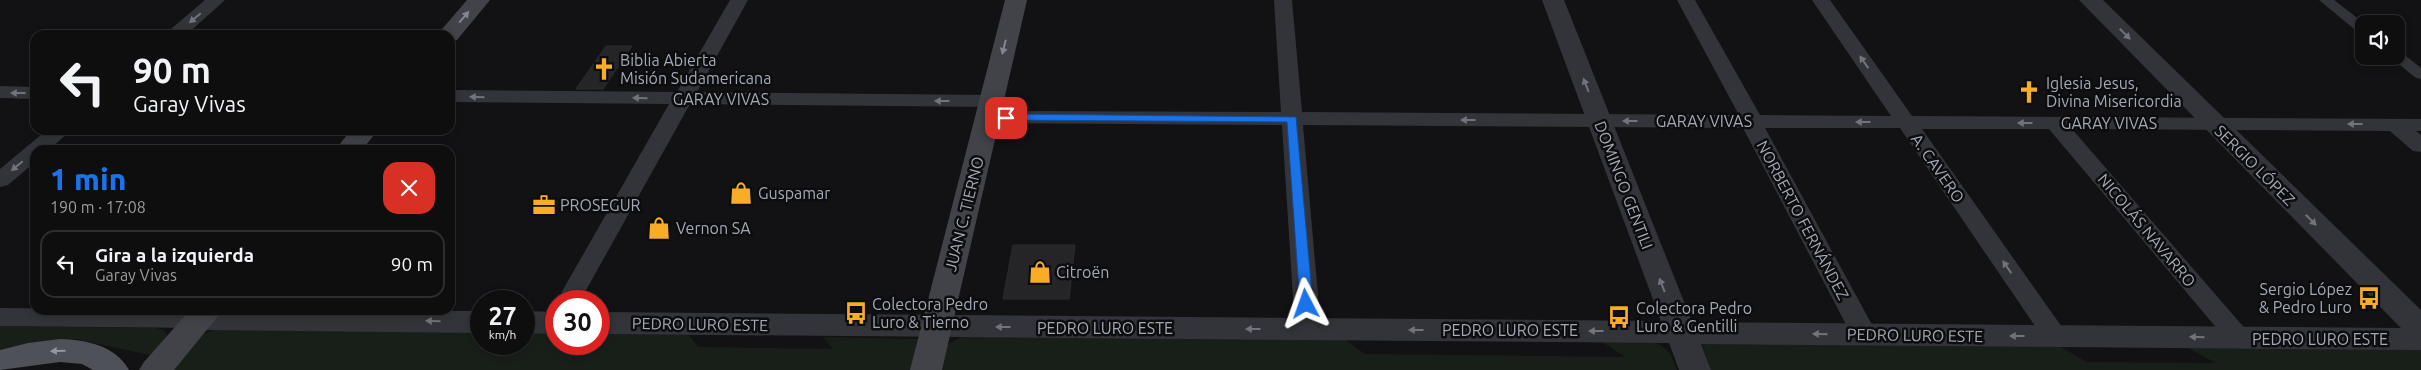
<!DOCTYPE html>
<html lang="es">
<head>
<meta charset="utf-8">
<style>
  :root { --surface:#0e0e0f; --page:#1c1c1d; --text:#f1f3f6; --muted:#9b9c9e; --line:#2e2e2f; --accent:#1a73e8 }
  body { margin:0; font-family:Ubuntu,sans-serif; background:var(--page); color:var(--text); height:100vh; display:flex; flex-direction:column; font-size:19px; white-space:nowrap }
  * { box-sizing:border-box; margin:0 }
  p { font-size:16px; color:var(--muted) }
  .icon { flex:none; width:28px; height:28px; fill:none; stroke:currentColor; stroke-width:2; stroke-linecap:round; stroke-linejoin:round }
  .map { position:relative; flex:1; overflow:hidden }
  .sheet { position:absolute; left:30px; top:145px; width:425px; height:170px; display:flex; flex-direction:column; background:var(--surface); border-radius:15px; box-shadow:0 2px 8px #0003,0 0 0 1px var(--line) }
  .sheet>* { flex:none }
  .top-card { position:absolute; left:30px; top:30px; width:425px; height:105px; border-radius:15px; box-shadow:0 2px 8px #0003,0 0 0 1px var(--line); background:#0e0e0f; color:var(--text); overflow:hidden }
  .tools { position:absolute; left:2355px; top:15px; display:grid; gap:10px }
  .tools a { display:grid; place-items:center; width:50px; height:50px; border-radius:10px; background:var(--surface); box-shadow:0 2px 8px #0003,0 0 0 1px var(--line); font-size:25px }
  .speed { position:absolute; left:470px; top:290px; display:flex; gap:10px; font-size:25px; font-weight:700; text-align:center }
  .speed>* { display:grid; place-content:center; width:65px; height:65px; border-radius:50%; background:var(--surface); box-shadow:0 2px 8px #0003,0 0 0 1px var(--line); line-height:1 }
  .speed small { font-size:12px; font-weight:400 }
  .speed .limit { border:8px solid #d22; background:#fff; color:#111 }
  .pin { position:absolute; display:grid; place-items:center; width:42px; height:42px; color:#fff; margin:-21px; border-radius:10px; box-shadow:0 2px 8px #0006 }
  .me { position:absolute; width:55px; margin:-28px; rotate:356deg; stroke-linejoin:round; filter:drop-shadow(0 0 4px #0008) }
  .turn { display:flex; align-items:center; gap:18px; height:105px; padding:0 20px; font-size:22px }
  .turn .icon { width:65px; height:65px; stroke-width:2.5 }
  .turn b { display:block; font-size:35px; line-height:42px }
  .round { display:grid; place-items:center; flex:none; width:52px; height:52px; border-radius:15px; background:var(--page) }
  .headline { display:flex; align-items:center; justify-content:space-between; height:85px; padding:0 20px }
  h1 { font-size:30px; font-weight:800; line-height:38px; color:var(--accent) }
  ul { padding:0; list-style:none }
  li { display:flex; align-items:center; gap:15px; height:68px; margin:0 10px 8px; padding:0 10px; border:2px solid var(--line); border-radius:15px }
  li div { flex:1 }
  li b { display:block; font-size:19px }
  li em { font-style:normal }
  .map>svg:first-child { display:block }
  .green { fill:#181f19 }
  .building { fill:#252528; stroke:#2c2c30 }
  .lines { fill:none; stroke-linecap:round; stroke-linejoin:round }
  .pedestrian { fill:#333439; fill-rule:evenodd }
  .minor { fill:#333439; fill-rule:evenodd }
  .tertiary { fill:#333439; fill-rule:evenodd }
  .secondary { fill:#414349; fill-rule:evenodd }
  .primary { fill:#4f5158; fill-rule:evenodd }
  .oneway { fill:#81858f }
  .oneway2 { fill:#71747d }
  .oneway3 { fill:#9297a2 }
  .route { fill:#1a73e8; stroke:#114b97 }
  .labels { text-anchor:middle; stroke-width:5; stroke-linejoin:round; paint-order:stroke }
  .poi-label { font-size:16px; fill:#a3a9b5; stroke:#0d0d0f; text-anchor:start }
  .street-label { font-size:16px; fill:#a3a9b5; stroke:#0d0d0f }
</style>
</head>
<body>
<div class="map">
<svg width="2421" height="370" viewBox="0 0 2421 370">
  <rect width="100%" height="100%" fill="#121214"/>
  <!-- green -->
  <g class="green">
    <path d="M0 326 156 328 164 330 167 335 154 354 150 355 75 339 58 340 0 351Z"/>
    <path d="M219 329 481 332V344H524V333H556V344H599V334L689 335 698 347 833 349 823 337 918 339 911 370H174L202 334Z"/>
    <path d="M963 336 1344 339 1365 354 1625 357 1601 341 1652 342 1659 344 1670 353 1677 370H940L948 344Z"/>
    <path d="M1702 343 2056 344 2087 362 2216 363 2184 346 2416 348 2421 350V370H1711Z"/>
  </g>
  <!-- building -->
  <g class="building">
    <path d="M606 46H632L603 89H576Z"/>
    <path d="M1013 245H1075L1069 299H1003Z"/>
  </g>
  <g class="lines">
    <!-- pedestrian -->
    <g class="pedestrian">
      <path d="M2319 0H2334L2365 24 2364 34 2359 33Z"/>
      <path d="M2396 51 2401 52 2421 68V79L2416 78 2391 58 2390 56H2396Z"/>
    </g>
    <!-- minor -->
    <g class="minor">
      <path d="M205 0H225L186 35H164Z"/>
      <path d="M730 0H748L697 92 991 95 998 97 1001 101 998 105 991 107 690 104 580 301 556 302 669 104 450 102V90L677 92Z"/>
      <path d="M1274 0H1292L1302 112 1739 115 1677 0H1695L1760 115 1891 116 1812 0H1830L1912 116 2421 119V131H2416L2421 135V152L2413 151 2390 131 2072 129 2248 332 2252 338 2248 344 2239 347 2230 344 2049 129H1922L2064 330 2068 336 2064 342 2055 345 2046 342 1900 128H1765L1877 334 1873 340 1864 343 1855 340 1851 334 1743 128 1303 125 1321 329 1317 335 1308 338 1299 335 1295 329 1282 125 987 123 980 121 976 117 980 113 987 111 1281 112Z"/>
      <path d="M0 86 35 87V99L0 98Z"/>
      <path d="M47 130H71L49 150H35V162L8 185 0 187V169Z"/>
      <path d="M0 308 200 310 209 313 213 319 209 325 200 328 0 326Z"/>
    </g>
    <!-- tertiary -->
    <g class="tertiary">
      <path d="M1542 0H1564L1692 322 2401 328 2079 0H2103L2421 310V350L1701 344 1711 370H1679L1669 343 599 334V312L1661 321Z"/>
      <path d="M194 310 481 311V333L200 330 189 327 184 319 189 311Z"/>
      <path d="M524 311 556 312V334L524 333Z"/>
    </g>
    <!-- secondary -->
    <g class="secondary">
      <path d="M467 0H490L457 40 450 42V35H437Z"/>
      <path d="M1005 0H1027L942 370H910Z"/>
      <path d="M351 130H378L362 150H335Z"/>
      <path d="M190 310H223L174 370H139L144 362Z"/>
    </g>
    <!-- primary -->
    <path class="primary" d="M60 339C86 340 115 345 129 370H93L82 364 60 362 0 370V350L28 343Z"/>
  </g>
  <!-- one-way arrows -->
  <defs><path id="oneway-solid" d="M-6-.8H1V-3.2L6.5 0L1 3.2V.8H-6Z" transform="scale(1.25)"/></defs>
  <g class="oneway">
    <use href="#oneway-solid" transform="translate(464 17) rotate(-49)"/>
    <use href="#oneway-solid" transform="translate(1004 47) rotate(104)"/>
  </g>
  <g class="oneway2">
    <use href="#oneway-solid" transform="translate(195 18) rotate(140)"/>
    <use href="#oneway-solid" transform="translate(2125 34) rotate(45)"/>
    <use href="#oneway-solid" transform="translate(1864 62) rotate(-125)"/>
    <use href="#oneway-solid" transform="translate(1586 85) rotate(-111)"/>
    <use href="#oneway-solid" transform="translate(18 93) rotate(-180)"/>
    <use href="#oneway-solid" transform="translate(477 97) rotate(-179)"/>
    <use href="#oneway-solid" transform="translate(640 98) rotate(-179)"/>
    <use href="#oneway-solid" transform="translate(942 101) rotate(-180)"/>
    <use href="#oneway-solid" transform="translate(1468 120) rotate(-180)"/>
    <use href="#oneway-solid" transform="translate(1630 121) rotate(-180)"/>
    <use href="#oneway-solid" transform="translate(1863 122) rotate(-180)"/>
    <use href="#oneway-solid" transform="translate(2025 123) rotate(-180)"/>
    <use href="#oneway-solid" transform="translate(2355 124) rotate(-180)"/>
    <use href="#oneway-solid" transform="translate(17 166) rotate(140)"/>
    <use href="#oneway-solid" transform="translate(2311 220) rotate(45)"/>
    <use href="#oneway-solid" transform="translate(2007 267) rotate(-125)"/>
    <use href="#oneway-solid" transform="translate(1662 285) rotate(-111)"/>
    <use href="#oneway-solid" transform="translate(433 321) rotate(-179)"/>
    <use href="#oneway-solid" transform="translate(1003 327) rotate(-180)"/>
    <use href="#oneway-solid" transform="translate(1253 329) rotate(-180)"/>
    <use href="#oneway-solid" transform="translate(1416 330) rotate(-180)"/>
    <use href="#oneway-solid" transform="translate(1596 331) rotate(-180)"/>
    <use href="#oneway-solid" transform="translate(1820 334) rotate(-179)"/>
    <use href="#oneway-solid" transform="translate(2017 336) rotate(-180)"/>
    <use href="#oneway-solid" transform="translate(2197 337) rotate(-179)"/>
  </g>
  <use class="oneway3" href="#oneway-solid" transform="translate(58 351) rotate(178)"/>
  <!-- route -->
  <path class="route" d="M1006 114 1296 117 1313 304 1311 307 1306 308 1300 304 1287 122 1003 120V115Z"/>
  <!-- icons -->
  <defs>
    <symbol id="church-bare" viewBox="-9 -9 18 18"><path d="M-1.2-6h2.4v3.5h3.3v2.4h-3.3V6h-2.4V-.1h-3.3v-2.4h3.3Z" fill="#f7ae26" stroke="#0d0d0f" stroke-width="2.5" paint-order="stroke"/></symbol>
    <symbol id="shop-bare" viewBox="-9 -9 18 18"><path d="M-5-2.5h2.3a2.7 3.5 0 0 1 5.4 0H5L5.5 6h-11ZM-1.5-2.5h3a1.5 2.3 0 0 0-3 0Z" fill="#f7ae26" stroke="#0d0d0f" stroke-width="2.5" paint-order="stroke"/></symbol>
    <symbol id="office-bare" viewBox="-9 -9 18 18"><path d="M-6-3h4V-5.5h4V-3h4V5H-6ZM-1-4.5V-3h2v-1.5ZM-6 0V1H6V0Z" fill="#f7ae26" stroke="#0d0d0f" stroke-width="2.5" paint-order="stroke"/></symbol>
    <symbol id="bus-bare" viewBox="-9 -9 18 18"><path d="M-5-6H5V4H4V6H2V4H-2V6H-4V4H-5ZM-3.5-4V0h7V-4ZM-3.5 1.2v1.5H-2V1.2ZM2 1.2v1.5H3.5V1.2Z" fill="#f7ae26" stroke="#0d0d0f" stroke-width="2.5" paint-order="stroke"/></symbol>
  </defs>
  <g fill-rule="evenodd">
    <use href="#church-bare" x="588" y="53" width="32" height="32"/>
    <use href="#church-bare" x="2013" y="76" width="32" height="32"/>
    <use href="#shop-bare" x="725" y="177" width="32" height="32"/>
    <use href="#office-bare" x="528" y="189" width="32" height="32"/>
    <use href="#shop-bare" x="643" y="212" width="32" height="32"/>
    <use href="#shop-bare" x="1024" y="256" width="32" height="32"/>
    <use href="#bus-bare" x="2353" y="282" width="32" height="32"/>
    <use href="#bus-bare" x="840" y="297" width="32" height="32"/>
    <use href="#bus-bare" x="1603" y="301" width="32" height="32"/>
  </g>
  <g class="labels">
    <!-- poi labels -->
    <g class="poi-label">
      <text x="620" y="66">Biblia Abierta<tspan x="620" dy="18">Misión Sudamericana</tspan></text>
      <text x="2046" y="89">Iglesia Jesus,<tspan x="2046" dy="18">Divina Misericordia</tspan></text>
      <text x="758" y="199">Guspamar</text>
      <text x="560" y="211">PROSEGUR</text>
      <text x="676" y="234">Vernon SA</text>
      <text x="1056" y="278">Citroën</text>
      <text x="2352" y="295" text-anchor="end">Sergio López<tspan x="2352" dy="18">&amp; Pedro Luro</tspan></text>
      <text x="872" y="310">Colectora Pedro<tspan x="872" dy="18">Luro &amp; Tierno</tspan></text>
      <text x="1636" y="314">Colectora Pedro<tspan x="1636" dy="18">Luro &amp; Gentilli</tspan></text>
    </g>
    <!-- street labels -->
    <g class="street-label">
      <text x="721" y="105">GARAY VIVAS</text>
      <text x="1704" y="127">GARAY VIVAS</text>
      <text x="2109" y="129">GARAY VIVAS</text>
      <text transform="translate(2255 165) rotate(45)" y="6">SERGIO LÓPEZ</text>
      <text transform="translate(1938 168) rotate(55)" y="6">A. CAVERO</text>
      <text transform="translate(1624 185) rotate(69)" y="6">DOMINGO GENTILI</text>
      <text transform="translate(964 214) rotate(-76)" y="6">JUAN C. TIERNO</text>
      <text transform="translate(1803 220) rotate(62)" y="6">NORBERTO FERNÁNDEZ</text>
      <text transform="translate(2147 230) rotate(50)" y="6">NICOLÁS NAVARRO</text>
      <text transform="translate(700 324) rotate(1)" y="6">PEDRO LURO ESTE</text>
      <text x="1105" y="334">PEDRO LURO ESTE</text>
      <text x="1510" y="336">PEDRO LURO ESTE</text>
      <text transform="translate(1915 335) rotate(1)" y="6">PEDRO LURO ESTE</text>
      <text x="2320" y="345">PEDRO LURO ESTE</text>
    </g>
  </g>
</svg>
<div class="tools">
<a><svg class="icon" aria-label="sound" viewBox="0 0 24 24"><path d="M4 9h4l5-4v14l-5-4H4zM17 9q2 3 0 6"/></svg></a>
</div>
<div class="speed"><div>27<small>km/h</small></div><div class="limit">30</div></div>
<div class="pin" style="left:1006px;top:118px;background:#d93025"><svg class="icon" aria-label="arrive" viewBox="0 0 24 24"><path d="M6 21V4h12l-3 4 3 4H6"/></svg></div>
<svg class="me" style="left:1306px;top:304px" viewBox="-20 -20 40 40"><path d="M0-17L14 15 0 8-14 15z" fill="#1a73e8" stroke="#fff" stroke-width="4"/></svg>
<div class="top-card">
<div class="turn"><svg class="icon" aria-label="left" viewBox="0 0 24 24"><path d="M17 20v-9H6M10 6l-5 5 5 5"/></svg><div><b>90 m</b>Garay Vivas</div></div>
</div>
<section class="sheet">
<div class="headline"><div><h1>1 min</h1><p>190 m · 17:08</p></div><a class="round" style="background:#d93025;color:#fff"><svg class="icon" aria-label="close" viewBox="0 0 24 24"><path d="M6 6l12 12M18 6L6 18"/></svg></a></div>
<ul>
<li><svg class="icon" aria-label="left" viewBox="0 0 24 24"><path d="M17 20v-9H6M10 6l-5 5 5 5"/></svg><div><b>Gira a la izquierda</b><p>Garay Vivas</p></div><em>90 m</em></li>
</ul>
</section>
</div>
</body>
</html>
